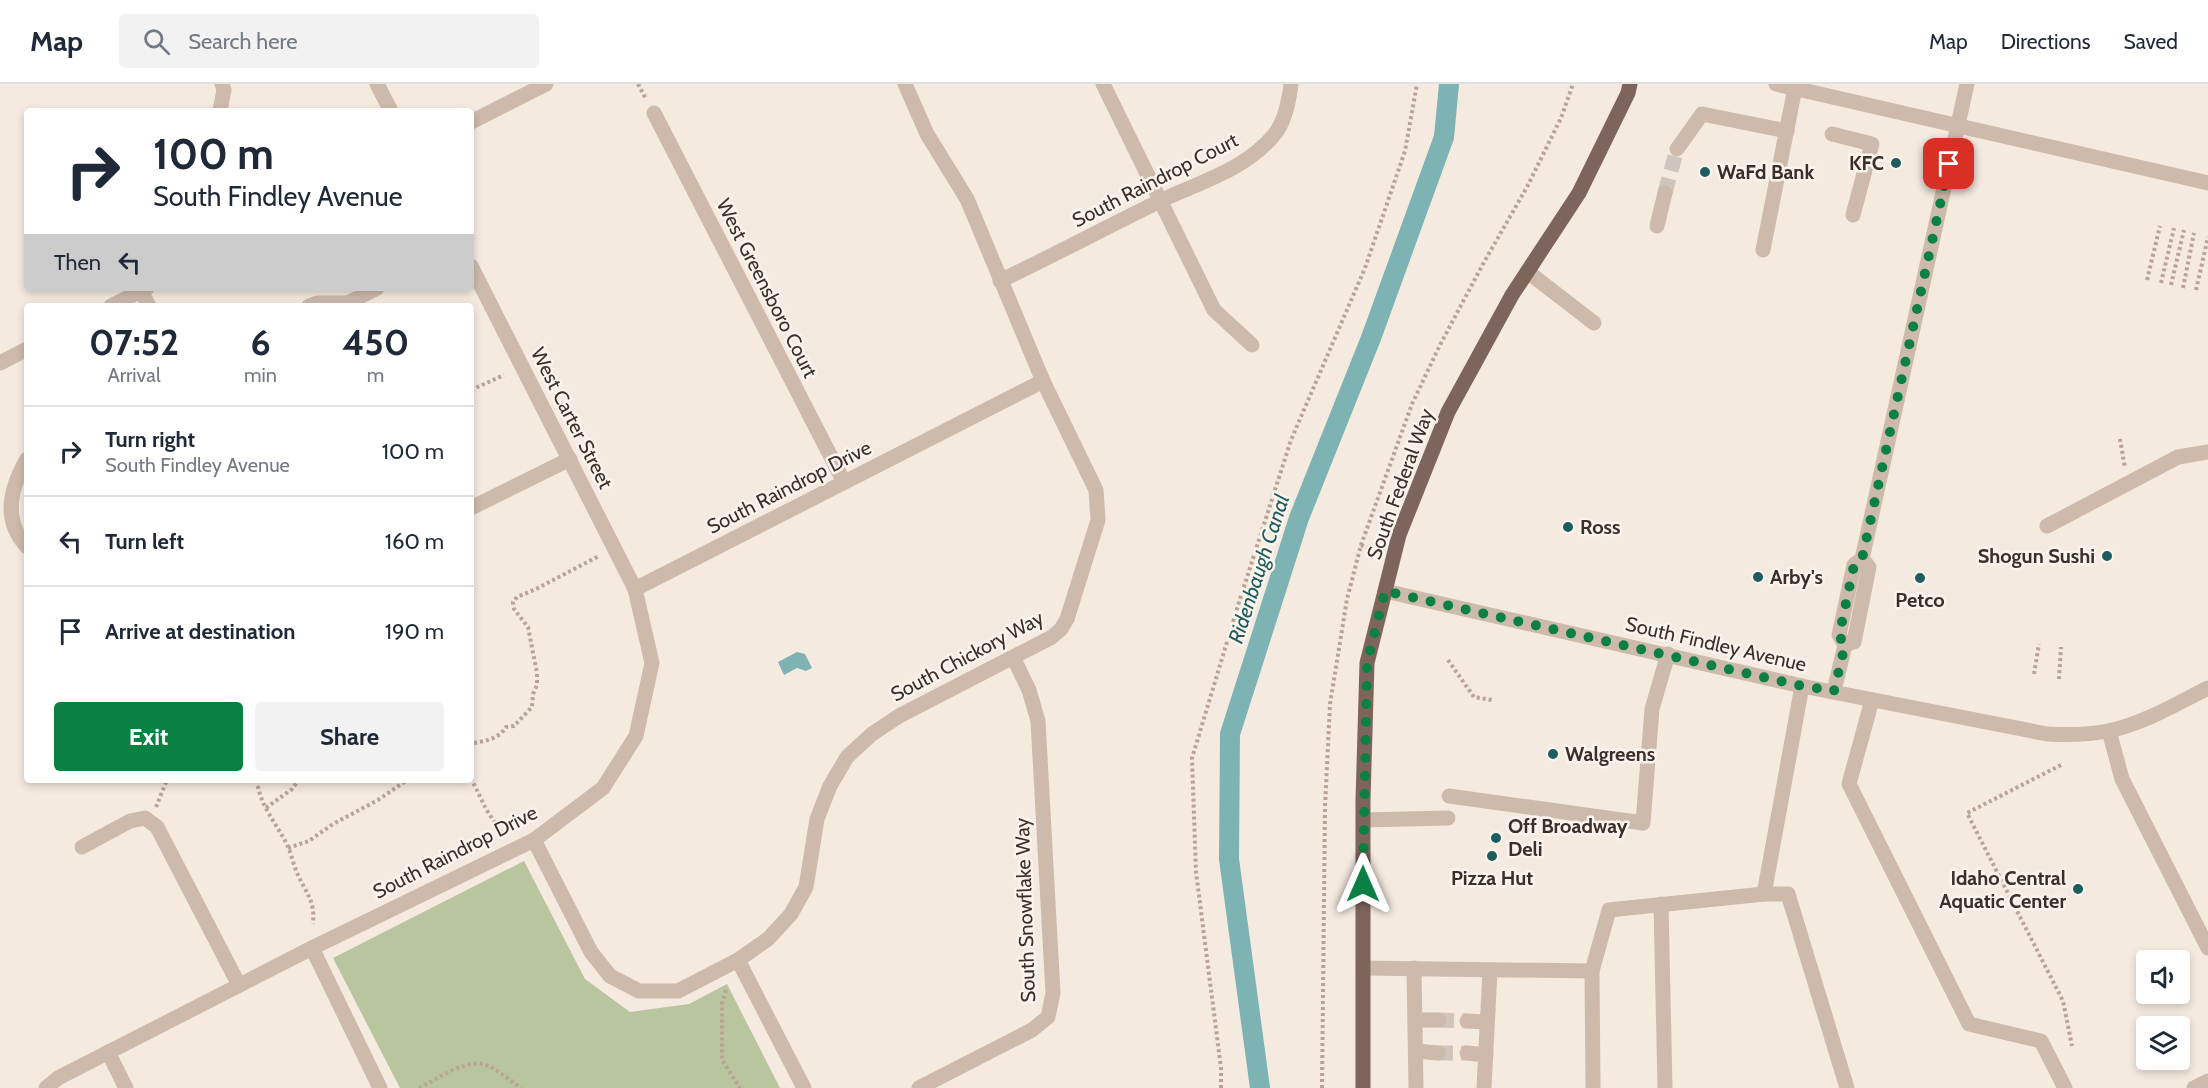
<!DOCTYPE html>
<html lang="en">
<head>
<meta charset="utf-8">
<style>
  :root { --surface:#fff; --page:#f2f2f3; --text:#1f2937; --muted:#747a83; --line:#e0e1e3; --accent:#0b8043 }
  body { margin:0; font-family:Cabin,sans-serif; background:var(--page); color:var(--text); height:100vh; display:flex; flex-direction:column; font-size:22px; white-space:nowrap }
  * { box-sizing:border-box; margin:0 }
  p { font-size:20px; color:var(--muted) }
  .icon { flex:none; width:33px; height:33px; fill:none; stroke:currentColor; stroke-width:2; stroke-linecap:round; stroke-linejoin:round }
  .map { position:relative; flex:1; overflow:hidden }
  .panel { position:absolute; left:24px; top:219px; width:450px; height:480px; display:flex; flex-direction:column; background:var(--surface); border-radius:6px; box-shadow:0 3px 9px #0003 }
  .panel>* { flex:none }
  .top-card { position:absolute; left:24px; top:24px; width:450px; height:183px; border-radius:6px; box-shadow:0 3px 9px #0003; background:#fff; color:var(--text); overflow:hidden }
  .controls { position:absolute; left:2136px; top:866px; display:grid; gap:12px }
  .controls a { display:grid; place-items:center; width:54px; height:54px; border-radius:6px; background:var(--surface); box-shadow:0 3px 9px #0003; font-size:30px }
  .pin { position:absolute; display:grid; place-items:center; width:51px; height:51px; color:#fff; margin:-26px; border-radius:12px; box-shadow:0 3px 9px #0006 }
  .me { position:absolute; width:66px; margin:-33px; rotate:0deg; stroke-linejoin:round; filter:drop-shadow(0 0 4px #0008) }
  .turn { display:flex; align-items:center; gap:21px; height:126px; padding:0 30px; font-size:27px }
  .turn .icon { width:78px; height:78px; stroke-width:2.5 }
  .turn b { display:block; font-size:42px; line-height:51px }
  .then { display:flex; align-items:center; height:57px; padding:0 30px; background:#0003; gap:12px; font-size:22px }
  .eta { display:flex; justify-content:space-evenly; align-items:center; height:102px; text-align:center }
  .eta b { font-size:36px; font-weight:700; line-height:42px }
  .action { display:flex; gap:12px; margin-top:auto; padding:12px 30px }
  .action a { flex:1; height:69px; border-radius:6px; background:var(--accent); color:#fff; font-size:24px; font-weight:700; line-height:69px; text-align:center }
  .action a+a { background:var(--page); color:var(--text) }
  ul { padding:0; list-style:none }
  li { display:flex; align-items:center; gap:18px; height:90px; padding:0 30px; border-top:2px solid var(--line) }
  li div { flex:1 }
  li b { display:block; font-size:22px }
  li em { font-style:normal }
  header { display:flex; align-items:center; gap:36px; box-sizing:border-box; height:84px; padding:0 30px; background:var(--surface); border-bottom:2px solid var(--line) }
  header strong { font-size:28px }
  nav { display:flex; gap:33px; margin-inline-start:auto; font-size:21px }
  .search { width:420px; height:54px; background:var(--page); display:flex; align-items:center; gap:15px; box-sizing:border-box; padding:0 21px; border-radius:6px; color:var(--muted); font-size:22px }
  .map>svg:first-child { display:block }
  .green { fill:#b9c59e }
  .water { fill:#7db3b3 }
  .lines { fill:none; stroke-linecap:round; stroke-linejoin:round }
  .canal { stroke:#7db3b3; stroke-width:20 }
  .minor-tunnel { stroke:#cfc5bc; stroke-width:15; stroke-dasharray:15 8; stroke-linecap:butt }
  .path { stroke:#baa395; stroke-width:4; stroke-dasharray:3 3; stroke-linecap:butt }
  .minor { stroke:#cebaab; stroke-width:15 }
  .major { stroke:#7e655b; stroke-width:15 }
  .route { stroke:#0b8043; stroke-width:10; stroke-dasharray:0 18 }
  .poi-dot { fill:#1d5d5f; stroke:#fbf4ed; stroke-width:2 }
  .labels { text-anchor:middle; stroke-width:5; stroke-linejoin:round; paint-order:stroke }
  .poi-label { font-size:20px; font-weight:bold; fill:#3b2f2a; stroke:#fbf4ed; text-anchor:start }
  .street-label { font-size:20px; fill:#3b2f2a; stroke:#fbf4ed }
  .water-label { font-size:21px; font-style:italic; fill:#1d5d5f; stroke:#fbf4ed }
</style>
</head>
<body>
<header>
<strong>Map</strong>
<div class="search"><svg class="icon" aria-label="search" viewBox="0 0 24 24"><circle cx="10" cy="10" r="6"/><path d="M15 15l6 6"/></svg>Search here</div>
<nav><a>Map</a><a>Directions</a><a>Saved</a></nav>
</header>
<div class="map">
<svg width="2208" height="1004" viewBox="0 0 2208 1004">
  <rect width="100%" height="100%" fill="#f4eae0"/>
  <!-- green -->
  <path class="green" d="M524 777 585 895 630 928 689 920 727 900 780 1004H400L333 874Z"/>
  <!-- water -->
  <path class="water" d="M797 568 805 570 812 584 806 587 797 584 784 591 778 578Z"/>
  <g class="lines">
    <!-- canal -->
    <path class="canal" d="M1260 1004 1229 775 1230 650 1299 434 1371 254 1444 53 1449 0"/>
    <!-- minor-tunnel -->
    <g class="minor-tunnel">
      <path d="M1665 109 1677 65"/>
      <path d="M1439 936 1467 937"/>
      <path d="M1438 969H1467"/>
    </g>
    <!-- path -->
    <g class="path">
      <path d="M638 0 646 15"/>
      <path d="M2147 196 2160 142"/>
      <path d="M2161 199 2174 144"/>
      <path d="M2171 201 2184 146"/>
      <path d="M2183 204 2194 149"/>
      <path d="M2196 206 2208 153"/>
      <path d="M471 306 504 291"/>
      <path d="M2120 355 2125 384"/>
      <path d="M1361 461 1370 465"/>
      <path d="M1448 576 1474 613 1492 616"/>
      <path d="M2034 590 2039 560"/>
      <path d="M2059 595 2061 563"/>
      <path d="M471 664 474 659C486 657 500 654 506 643L514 642 532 623 533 610 537 601V589L528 543 514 525 513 518 517 513 536 505 599 472"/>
      <path d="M2061 681 1967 729 2063 917 2072 962"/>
      <path d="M471 694 486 725 504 752"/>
      <path d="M257 696C259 722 279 742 289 765 292 773 294 783 298 791 307 811 315 816 313 840"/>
      <path d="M156 723 167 696"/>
      <path d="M266 724 292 705 299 696"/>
      <path d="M288 764 309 757 333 740 378 716 407 696"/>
      <path d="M726 906 722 919V976L740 1004"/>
      <path d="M419 1004C438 995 468 972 489 982 500 988 511 997 521 1004"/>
      <path d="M1221 1004V984L1196 788 1192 674 1240 515 1291 356 1365 184 1405 67 1417 0"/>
      <path d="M1322 1004 1325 723 1330 620 1347 515 1361 461 1412 320 1440 261 1483 180 1527 103 1561 34 1573 0"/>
    </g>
    <!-- minor -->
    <g class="minor">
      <path d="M377 0 391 27"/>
      <path d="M1103 0 1214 226 1252 261"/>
      <path d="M1776 0 2208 99"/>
      <path d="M220 27 224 6 222 0"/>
      <path d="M654 29 844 398"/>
      <path d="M471 38 546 0"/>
      <path d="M1832 50 1872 60 1853 131"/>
      <path d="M1677 65 1702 30 1787 47"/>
      <path d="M1657 142 1665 109"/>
      <path d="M1763 166 1795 4"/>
      <path d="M471 182 635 505"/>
      <path d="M1528 188 1594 239"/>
      <path d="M1000 197C1054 171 1107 143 1160 117 1200 98 1245 86 1274 51 1285 38 1289 17 1291 0"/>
      <path d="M141 207 149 222"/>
      <path d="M111 222 147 204"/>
      <path d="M309 222 317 219H348L377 204"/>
      <path d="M0 279 27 265"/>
      <path d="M27 375C10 404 2 436 27 463"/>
      <path d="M471 424 570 375"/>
      <path d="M2047 442 2178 373 2208 368"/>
      <path d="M1862 475 1967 0"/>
      <path d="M1385 507 1802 602 2047 650C2067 651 2088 651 2108 647 2143 640 2176 620 2208 604"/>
      <path d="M1834 607 1845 561 1839 551 1854 481 1862 475 1869 483 1854 558 1845 561"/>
      <path d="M1872 616 1849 700 1969 940 2041 957 2065 1004"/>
      <path d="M2109 647 2122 695 2208 864"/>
      <path d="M1449 712 1643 739 1652 625 1668 570"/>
      <path d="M1363 736 1448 734"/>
      <path d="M534 756 591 868 610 892 639 907H678L738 876 768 855 791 830 806 803 817 735 830 702 847 673 872 650 899 632 1052 553 1061 545 1067 535 1098 436 1096 406 1043 297 967 115 927 50 905 0"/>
      <path d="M82 763 130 737 145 734 157 743 239 901"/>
      <path d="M1764 810 1802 602"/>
      <path d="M1661 820 1665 1004"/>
      <path d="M312 864 380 1004"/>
      <path d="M738 876 804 1004"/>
      <path d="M1363 884 1592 887"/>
      <path d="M1414 884 1416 1004"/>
      <path d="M1415 936H1439"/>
      <path d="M1467 937 1487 938"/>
      <path d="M1416 967 1438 969"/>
      <path d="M108 968 126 1004"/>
      <path d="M1467 969 1486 971"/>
      <path d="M46 1004 58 994 312 864 534 756 603 704 636 652 652 579 635 505 1043 297"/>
      <path d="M919 1004 1032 946 1048 933 1053 909 1038 637 1029 606 1014 575"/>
      <path d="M1484 1004 1490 887"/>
      <path d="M1593 1004 1592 887 1609 826 1764 810H1788L1847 1004"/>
      <path d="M2194 1004 2208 997"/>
    </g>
    <!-- major -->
    <path class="major" d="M1363 1004V716L1367 579 1399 451 1448 328 1512 211 1579 109 1628 9 1630 0"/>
  </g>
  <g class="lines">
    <!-- route -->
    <path class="route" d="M1363 800 1367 579 1385 507 1802 602 1834 607 1845 561 1839 552 1854 481 1862 475 1949 80"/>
  </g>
  <!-- markers -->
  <g class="poi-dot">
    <circle cx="1896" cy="79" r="6"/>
    <circle cx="1705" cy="88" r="6"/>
    <circle cx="1568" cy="443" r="6"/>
    <circle cx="2107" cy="472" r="6"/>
    <circle cx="1758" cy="493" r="6"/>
    <circle cx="1920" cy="494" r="6"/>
    <circle cx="1553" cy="670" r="6"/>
    <circle cx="1496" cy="754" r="6"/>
    <circle cx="1492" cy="772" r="6"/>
    <circle cx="2078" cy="805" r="6"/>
  </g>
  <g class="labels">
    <!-- poi labels -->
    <g class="poi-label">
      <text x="1884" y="86" text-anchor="end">KFC</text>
      <text x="1717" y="95">WaFd Bank</text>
      <text x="1580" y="450">Ross</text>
      <text x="2095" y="479" text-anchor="end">Shogun Sushi</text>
      <text x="1770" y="500">Arby's</text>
      <text x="1920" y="523" text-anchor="middle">Petco</text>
      <text x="1565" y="677">Walgreens</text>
      <text x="1508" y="749">Off Broadway<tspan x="1508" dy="23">Deli</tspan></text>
      <text x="1492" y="801" text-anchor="middle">Pizza Hut</text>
      <text x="2066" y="801" text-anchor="end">Idaho Central<tspan x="2066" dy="23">Aquatic Center</tspan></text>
    </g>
    <!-- street labels -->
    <g class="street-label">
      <text transform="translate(1155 96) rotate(-27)" y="7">South Raindrop Court</text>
      <text transform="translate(767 204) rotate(63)" y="7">West Greensboro Court</text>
      <text transform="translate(572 334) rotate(63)" y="7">West Carter Street</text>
      <text transform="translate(1400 400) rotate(-70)" y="7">South Federal Way</text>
      <text transform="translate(789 403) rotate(-27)" y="7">South Raindrop Drive</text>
      <text transform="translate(1716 560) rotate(13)" y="7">South Findley Avenue</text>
      <text transform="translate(967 572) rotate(-28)" y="7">South Chickory Way</text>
      <text transform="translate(455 768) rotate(-27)" y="7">South Raindrop Drive</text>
      <text transform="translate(1025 826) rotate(-92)" y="7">South Snowflake Way</text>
    </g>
    <!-- water labels -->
    <g class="water-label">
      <text transform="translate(1259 485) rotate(-72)" y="7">Ridenbaugh Canal</text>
    </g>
  </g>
</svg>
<div class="controls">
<a><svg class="icon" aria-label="sound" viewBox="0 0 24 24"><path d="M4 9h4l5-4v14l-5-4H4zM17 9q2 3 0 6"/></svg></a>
<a><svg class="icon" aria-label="layers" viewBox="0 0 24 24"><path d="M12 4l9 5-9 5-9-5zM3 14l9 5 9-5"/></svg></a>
</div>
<div class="pin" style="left:1949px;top:80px;background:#d93025"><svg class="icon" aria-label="arrive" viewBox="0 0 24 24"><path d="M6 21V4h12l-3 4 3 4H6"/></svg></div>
<svg class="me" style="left:1363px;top:800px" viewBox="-20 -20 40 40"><path d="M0-17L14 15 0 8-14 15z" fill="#0b8043" stroke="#fff" stroke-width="4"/></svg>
<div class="top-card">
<div class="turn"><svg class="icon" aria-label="right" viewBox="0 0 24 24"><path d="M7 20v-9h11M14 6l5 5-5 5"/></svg><div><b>100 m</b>South Findley Avenue</div></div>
<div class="then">Then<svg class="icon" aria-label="left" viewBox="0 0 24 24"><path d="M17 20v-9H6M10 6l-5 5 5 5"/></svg></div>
</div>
<section class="panel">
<div class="eta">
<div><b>07:52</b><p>Arrival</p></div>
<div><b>6</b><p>min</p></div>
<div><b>450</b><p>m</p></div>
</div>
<ul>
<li><svg class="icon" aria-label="right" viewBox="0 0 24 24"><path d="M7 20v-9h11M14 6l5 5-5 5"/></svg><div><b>Turn right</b><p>South Findley Avenue</p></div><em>100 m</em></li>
<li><svg class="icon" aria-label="left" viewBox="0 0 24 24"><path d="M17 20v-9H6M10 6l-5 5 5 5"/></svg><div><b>Turn left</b></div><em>160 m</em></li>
<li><svg class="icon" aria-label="arrive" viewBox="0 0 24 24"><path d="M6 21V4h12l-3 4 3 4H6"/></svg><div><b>Arrive at destination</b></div><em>190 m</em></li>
</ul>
<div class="action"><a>Exit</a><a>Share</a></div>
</section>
</div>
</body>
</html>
